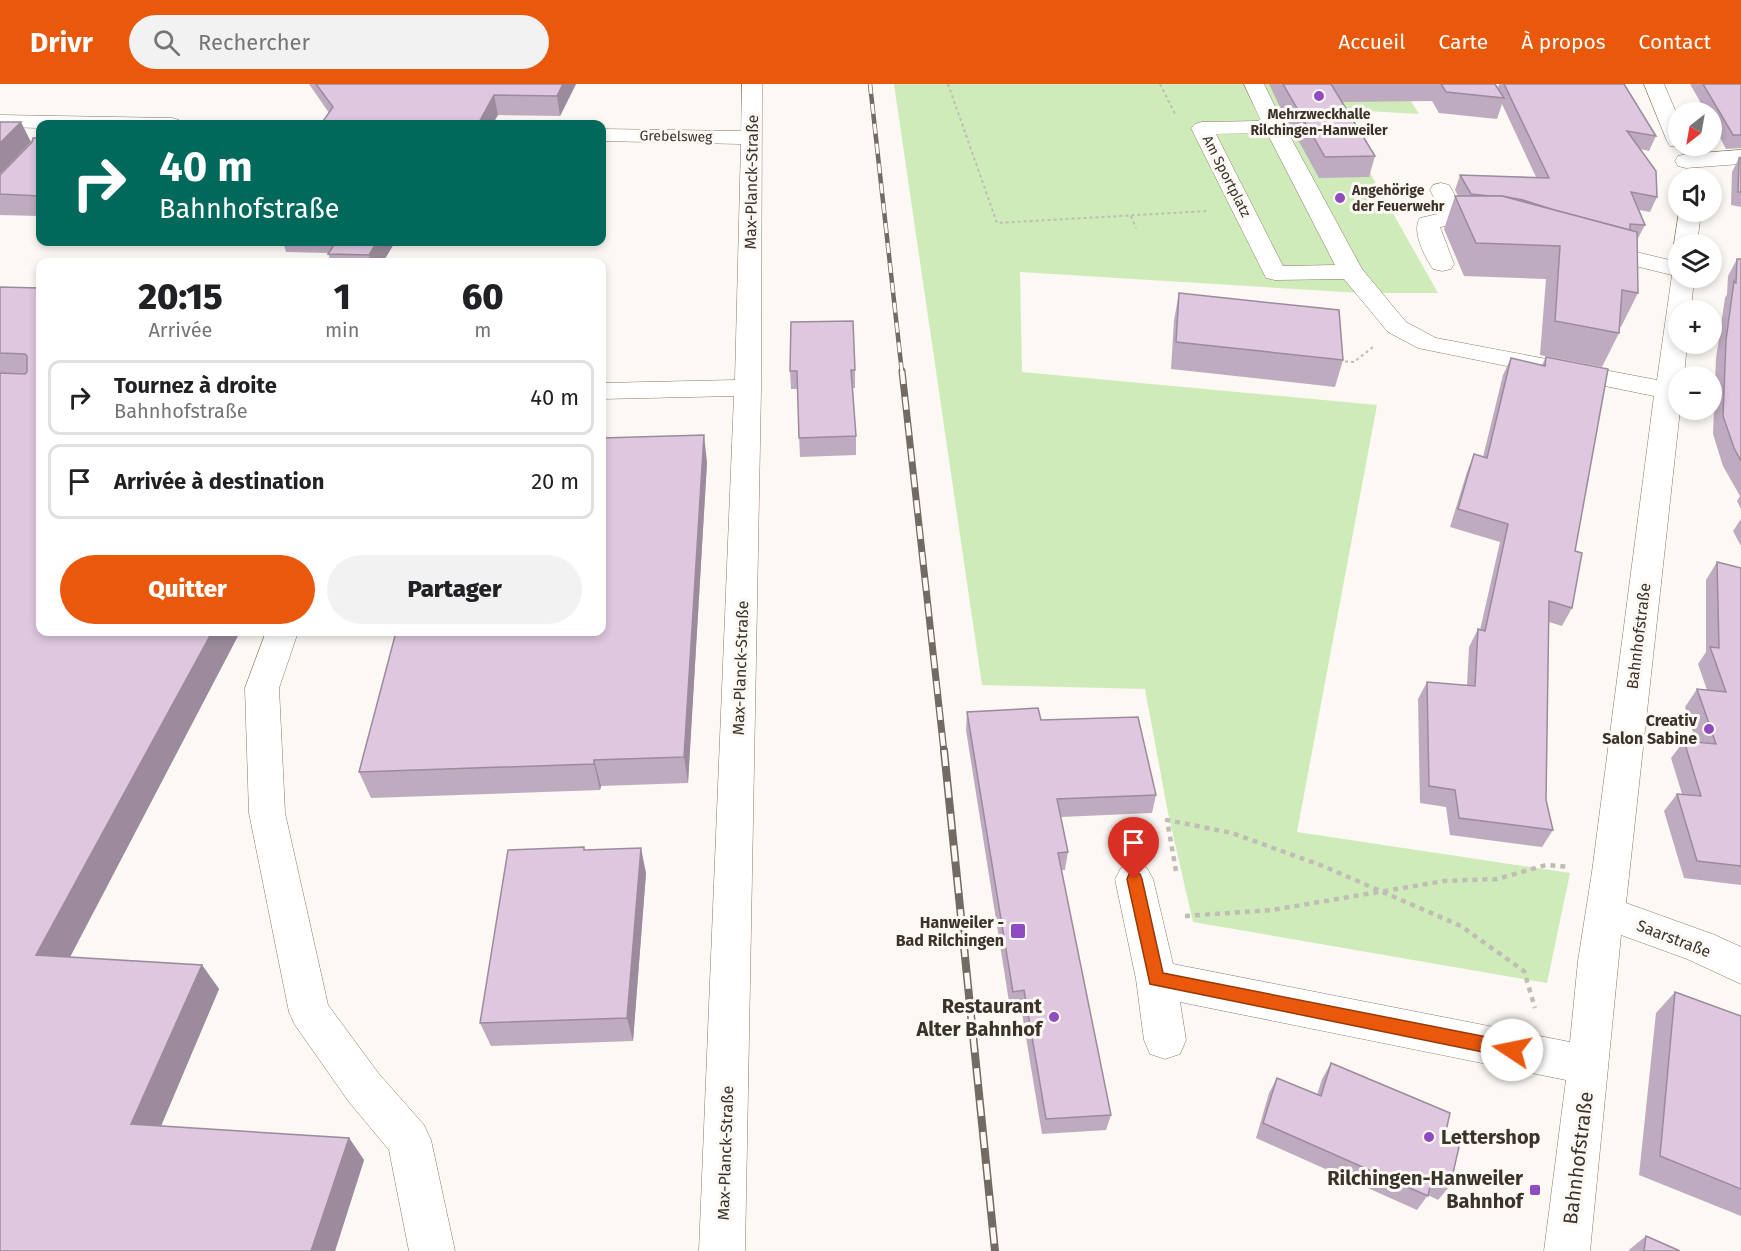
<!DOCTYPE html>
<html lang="fr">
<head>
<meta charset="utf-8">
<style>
  :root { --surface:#fff; --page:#f2f2f2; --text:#202124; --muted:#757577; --line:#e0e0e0; --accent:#ea580c }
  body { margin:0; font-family:"Fira Sans",sans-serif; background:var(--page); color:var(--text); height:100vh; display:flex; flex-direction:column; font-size:22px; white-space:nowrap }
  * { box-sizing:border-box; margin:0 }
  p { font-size:20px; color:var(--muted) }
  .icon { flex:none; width:33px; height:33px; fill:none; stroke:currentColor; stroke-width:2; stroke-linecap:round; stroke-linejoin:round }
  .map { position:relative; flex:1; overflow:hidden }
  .drawer { position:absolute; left:36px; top:174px; width:570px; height:378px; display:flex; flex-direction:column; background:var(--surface); border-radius:12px; box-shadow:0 3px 9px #0003 }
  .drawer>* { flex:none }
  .guide { position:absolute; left:36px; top:36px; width:570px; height:126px; border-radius:12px; box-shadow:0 3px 9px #0003; background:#00695c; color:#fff; overflow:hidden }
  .needle { width:39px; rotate:211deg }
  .controls { position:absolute; left:1668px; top:18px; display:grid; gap:12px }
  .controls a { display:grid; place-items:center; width:54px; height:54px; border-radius:50%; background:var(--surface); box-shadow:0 3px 9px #0003; font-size:30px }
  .pin { position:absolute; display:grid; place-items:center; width:51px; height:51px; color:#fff; margin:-62px -26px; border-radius:50% 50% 50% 0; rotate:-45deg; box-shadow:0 0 6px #0007 }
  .pin .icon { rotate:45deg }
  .me { position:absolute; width:66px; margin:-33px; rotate:281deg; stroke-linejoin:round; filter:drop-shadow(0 0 4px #0008) }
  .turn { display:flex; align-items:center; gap:21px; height:126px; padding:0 24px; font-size:27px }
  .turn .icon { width:78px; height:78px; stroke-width:2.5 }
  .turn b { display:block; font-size:42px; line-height:51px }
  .eta { display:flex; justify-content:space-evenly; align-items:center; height:102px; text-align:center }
  .eta b { font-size:36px; font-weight:800; line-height:42px }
  .action { display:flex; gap:12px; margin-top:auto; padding:12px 24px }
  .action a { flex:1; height:69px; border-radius:36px; background:var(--accent); color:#fff; font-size:24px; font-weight:800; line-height:69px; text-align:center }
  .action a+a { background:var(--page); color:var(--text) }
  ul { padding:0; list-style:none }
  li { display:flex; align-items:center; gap:18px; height:75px; margin:0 12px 9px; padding:0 12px; border:3px solid var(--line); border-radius:12px }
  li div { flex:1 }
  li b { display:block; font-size:22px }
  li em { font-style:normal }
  header { display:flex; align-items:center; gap:36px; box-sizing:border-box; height:84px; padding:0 30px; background:var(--accent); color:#fff }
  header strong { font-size:28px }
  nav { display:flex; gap:33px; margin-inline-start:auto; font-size:21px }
  .search { width:420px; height:54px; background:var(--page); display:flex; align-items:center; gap:15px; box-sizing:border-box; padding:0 21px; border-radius:33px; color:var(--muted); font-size:22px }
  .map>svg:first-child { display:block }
  .green { fill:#cfebba }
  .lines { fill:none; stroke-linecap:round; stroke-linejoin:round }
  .minor-casing { stroke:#8c7962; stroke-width:1 }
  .path-far1 { stroke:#c1bcb5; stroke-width:2; stroke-dasharray:3 3; stroke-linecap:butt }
  .path { stroke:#c1bcb5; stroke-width:4.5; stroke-dasharray:5 5; stroke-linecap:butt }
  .minor { fill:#fff; fill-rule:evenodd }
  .rail-far2-casing { stroke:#726b63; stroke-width:4.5 }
  .rail-far1-casing { stroke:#726b63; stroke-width:7 }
  .rail-casing { stroke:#726b63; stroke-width:8 }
  .rail-far2 { stroke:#fcf8f3; stroke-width:3; stroke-dasharray:10; stroke-linecap:butt }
  .rail-far1 { stroke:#fcf8f3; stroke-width:4.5; stroke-dasharray:13; stroke-linecap:butt }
  .rail { stroke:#fcf8f3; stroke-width:5; stroke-dasharray:16; stroke-linecap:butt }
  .wall { fill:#bfabc0 }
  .shaded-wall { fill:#9b8b9c }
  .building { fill:#dec7df; stroke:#9b8b9c; stroke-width:1.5 }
  .route { fill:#ea580c; stroke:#983908; stroke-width:1.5 }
  .poi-dot { fill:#8f4cc1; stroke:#fcf8f3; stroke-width:2 }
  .labels { text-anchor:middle; stroke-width:6; stroke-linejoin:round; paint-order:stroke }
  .far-poi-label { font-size:14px; font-weight:bold; fill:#3b3329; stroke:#fcf8f3 }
  .far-street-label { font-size:14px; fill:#3b3329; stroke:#fcf8f3 }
  .street-label { font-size:16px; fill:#3b3329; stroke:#fcf8f3 }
  .poi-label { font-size:16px; font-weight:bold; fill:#3b3329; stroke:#fcf8f3; text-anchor:end }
  .near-poi-label { font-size:20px; font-weight:bold; fill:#3b3329; stroke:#fcf8f3; text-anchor:end }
  .near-street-label { font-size:20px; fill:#3b3329; stroke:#fcf8f3 }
</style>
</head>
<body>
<header>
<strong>Drivr</strong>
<div class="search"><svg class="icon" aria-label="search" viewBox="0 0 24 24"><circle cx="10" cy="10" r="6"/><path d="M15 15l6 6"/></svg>Rechercher</div>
<nav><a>Accueil</a><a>Carte</a><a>À propos</a><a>Contact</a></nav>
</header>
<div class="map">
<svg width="1741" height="1167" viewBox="0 0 1741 1167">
  <rect width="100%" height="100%" fill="#fcf8f3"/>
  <!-- green -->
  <path class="green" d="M894 0H1400L1419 30 1334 25 1438 209H1361L1020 188 1022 288 1377 321 1297 748 1570 789 1547 899 1193 838 1168 729 1145 605 982 601Z"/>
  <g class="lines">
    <defs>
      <g id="minor">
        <path d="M742 0H762L761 304 745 1167H699L734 312 602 315V299L735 296 741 60 602 57V45L741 47Z"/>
        <path d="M1244 0H1264L1285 43 1362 185 1406 238 1436 254 1657 296 1672 191 1586 170 1582 165 1586 160 1594 158 1678 178V194H1694L1691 226H1678V260H1687L1684 292H1678L1680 326 1626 819 1715 851 1741 863V900L1687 875 1621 851 1590 1167H1544L1566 996 1180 918 1186 956 1180 970 1165 975 1150 970 1144 956 1136 895 1115 795 1121 784 1134 779 1147 784 1153 795 1173 880 1570 958 1578 877 1592 788 1654 312 1418 264 1388 248 1344 195 1275 196 1266 194 1191 44 1195 40 1202 38 1261 37ZM1267 49 1335 181 1283 182 1216 50Z"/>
        <path d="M1644 0H1664L1678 33V62H1686L1678 63 1670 62 1667 57Z"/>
        <path d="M0 31 172 34 179 36 182 40H40V44L0 43Z"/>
        <path d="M1741 66V80L1686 84 1678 82 1675 77 1678 72 1686 70Z"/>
        <path d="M1441 99 1449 101 1464 127 1500 132 1504 137 1500 142C1481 147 1461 139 1440 143L1454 180 1451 185 1442 187 1433 185C1425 173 1411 147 1420 134L1442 129 1430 106 1433 101Z"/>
        <path d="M1679 128H1701L1697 160H1678V165L1674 160Z"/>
        <path d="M266 548H298L279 604 285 729 328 921 379 990 424 1041 431 1056 455 1167H409L389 1066 349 1018 295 941 289 928 249 729 245 604Z"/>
      </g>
    </defs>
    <!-- minor casing -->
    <use href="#minor" class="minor-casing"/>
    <!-- path-far1 -->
    <g class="path-far1">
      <path d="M948 0 997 139 1208 127"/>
      <path d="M1160 0 1175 30"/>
      <path d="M1131 132 1136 144"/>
      <path d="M1339 277 1354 278 1373 263"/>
    </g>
    <!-- path -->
    <g class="path">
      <path d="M1176 787 1167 736 1232 749 1323 782 1461 842 1524 887 1535 924"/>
      <path d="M1185 832 1272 826 1444 797 1497 795 1546 781 1570 783"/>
    </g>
    <!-- minor -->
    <use href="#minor" class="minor"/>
    <defs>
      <path id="rail-far2" d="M870 0 902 289"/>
      <path id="rail-far1" d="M902 287 944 668"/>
      <path id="rail" d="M944 666 995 1167"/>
    </defs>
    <!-- rail-far2 casing -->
    <use href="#rail-far2" class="rail-far2-casing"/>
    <!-- rail-far1 casing -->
    <use href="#rail-far1" class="rail-far1-casing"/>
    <!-- rail casing -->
    <use href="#rail" class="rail-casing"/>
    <!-- rail-far2 -->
    <use href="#rail-far2" class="rail-far2"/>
    <!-- rail-far1 -->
    <use href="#rail-far1" class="rail-far1"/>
    <!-- rail -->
    <use href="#rail" class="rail"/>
  </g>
  <!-- wall -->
  <g class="wall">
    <path d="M309 0H576L560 32 329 29Z"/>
    <path d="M1269 0H1495L1498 4 1499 0H1626L1625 1 1656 52 1649 67 1640 65 1657 113 1650 128 1639 126 1645 141 1637 156 1638 209 1621 243 1619 242V249L1602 283 1540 271 1546 195 1464 192 1444 145 1455 112H1458L1455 106 1460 91 1536 93 1502 20 1497 35 1439 29 1432 17 1342 18 1375 72 1369 93 1319 94 1280 23Z"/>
    <path d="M1690 0H1741V64L1726 65 1712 39V28H1706Z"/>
    <path d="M40 54V132L0 131V91Z"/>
    <path d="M1741 73V123L1731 121 1732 88 1739 74Z"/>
    <path d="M283 158H395L383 178H331L328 169 286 168Z"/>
    <path d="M1737 175H1741V425L1737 417 1740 412 1723 382 1713 350 1716 274 1725 214 1727 210 1728 192Z"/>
    <path d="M0 203 40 204V548H240L70 873 202 881 219 905 161 1042 349 1054 364 1076 335 1167H0Z"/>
    <path d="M1179 209 1343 276 1335 303 1171 285 1174 236Z"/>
    <path d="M1546 273 1575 467 1572 524 1562 542 1549 538 1546 716 1553 746 1542 763 1450 751 1446 723 1420 719 1418 615 1427 598 1467 601 1469 563 1478 545 1480 546 1500 458 1450 443 1467 388 1474 370 1483 373 1503 291 1511 274 1542 281Z"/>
    <path d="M855 286V304H853L856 352V371L800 373 797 305H791L790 287Z"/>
    <path d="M707 378 688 699 601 702 600 706 371 714 359 688Z"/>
    <path d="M1741 435V462L1733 447Z"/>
    <path d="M1717 478 1741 484V801L1684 794 1664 727 1677 710H1682L1671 674 1684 657 1696 658 1685 623 1697 605 1707 606 1698 580 1706 568V496Z"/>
    <path d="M967 628 1041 636 1156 711 1152 729 1061 733 1068 768 1065 786H1061L1111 1031 1106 1046 1042 1050 1021 923 1010 924 966 646Z"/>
    <path d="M585 766 646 789 633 957 491 962 480 939Z"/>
    <path d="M1675 908 1741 932V1132L1639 1091 1656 929Z"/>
    <path d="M1331 979 1444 1056 1450 1102 1438 1116 1428 1111 1417 1126 1256 1054 1269 1009 1277 994 1317 1011 1322 995Z"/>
    <path d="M1646 1152 1680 1167H1629L1630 1165Z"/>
  </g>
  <!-- shaded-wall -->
  <g class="shaded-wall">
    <path d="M563 0H576L560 32 557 12Z"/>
    <path d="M494 11 498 31 493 40H478Z"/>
    <path d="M21 38 31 58 0 90V59Z"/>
    <path d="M377 158H395L383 178H371L369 171Z"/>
    <path d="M704 351 707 378 688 699 684 673Z"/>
    <path d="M212 548H240L58 896 36 871Z"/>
    <path d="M594 676 601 702 600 706 594 680Z"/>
    <path d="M641 764 646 789 633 957 627 934Z"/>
    <path d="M202 881 219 905 153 1061 131 1040Z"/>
    <path d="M349 1054 364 1076 335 1167H311Z"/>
  </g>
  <!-- building -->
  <g class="building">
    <path d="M316 0H563L557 12 494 11 478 40H321L333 23Z"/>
    <path d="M1283 0H1331L1375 72 1325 73Z"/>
    <path d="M1441 0H1495L1504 14 1446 8Z"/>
    <path d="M1504 0H1624L1656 52 1627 47 1656 87 1657 113 1631 108 1645 141 1630 140V146L1554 126 1523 116 1502 112H1490L1471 110 1460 91 1549 94Z"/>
    <path d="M1703 0H1741V51H1733Z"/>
    <path d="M0 38H21L0 59Z"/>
    <path d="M33 54H40V112L0 110V91L32 58Z"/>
    <path d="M1741 73V108H1738L1739 74Z"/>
    <path d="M1455 112H1502L1637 148 1638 209 1622 206 1619 249 1555 237 1560 162 1476 159Z"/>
    <path d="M336 158H377L369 171 328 170Z"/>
    <path d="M1737 175H1741V377L1734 364 1723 332 1726 256 1734 197 1736 199Z"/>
    <path d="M0 203 40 204V548H212L36 871 202 881 131 1040 349 1054 311 1167H0V289L25 290 27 288V272L25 270 0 269Z"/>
    <path d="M1179 209 1339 226 1343 276 1176 258Z"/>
    <path d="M853 237 855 286H851L856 352 799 354 797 287H790L791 238Z"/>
    <path d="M1546 273 1608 285 1575 467 1582 469 1572 524 1549 517 1546 716 1553 746 1459 734 1455 706 1429 702 1427 598 1475 602 1478 545 1485 547 1508 440 1458 425 1474 370 1487 374 1511 274 1545 282Z"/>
    <path d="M704 351 684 673 594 676V680L359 688 396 548H602V354Z"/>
    <path d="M1717 478 1741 484V782L1697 777 1677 710 1701 712 1684 657 1716 660 1697 605 1726 608 1710 563 1719 564Z"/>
    <path d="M1038 624 1041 636 1138 633 1156 711 1057 715 1068 768 1058 769 1111 1031 1046 1035 1024 906 1013 908 967 628Z"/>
    <path d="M584 763V766L641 764 627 934 480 939 508 766Z"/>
    <path d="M1675 908 1741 932V1105L1660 1072Z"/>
    <path d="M1331 979 1450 1029 1444 1056 1459 1063 1450 1102 1432 1093 1428 1112 1263 1039 1277 994 1321 1012Z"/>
    <path d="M1646 1152 1680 1167H1644Z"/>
  </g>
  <!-- route -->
  <path class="route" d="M1134 788 1140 790 1142 795 1163 889 1512 958 1518 960 1520 966 1518 972 1512 974 1150 900 1127 795 1129 790Z"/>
  <!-- markers -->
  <g class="poi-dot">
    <circle cx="1319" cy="12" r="6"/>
    <circle cx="1340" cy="114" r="6"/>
    <circle cx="1709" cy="645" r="6"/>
    <rect x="1010" y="839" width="16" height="16" rx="3"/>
    <circle cx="1054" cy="933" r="6"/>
    <circle cx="1429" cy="1053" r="6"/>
    <rect x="1529" y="1100" width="12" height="12" rx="3"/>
  </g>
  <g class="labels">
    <!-- far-poi labels -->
    <g class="far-poi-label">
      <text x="1319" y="35">Mehrzweckhalle<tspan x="1319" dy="16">Rilchingen-Hanweiler</tspan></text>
      <text x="1352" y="111" text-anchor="start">Angehörige<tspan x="1352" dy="16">der Feuerwehr</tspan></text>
    </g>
    <!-- far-street labels -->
    <g class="far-street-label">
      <text transform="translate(676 52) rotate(1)" y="5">Grebelsweg</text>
      <text transform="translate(1227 92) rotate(63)" y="5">Am Sportplatz</text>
    </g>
    <!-- street labels -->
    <g class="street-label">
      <text transform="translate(751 98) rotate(-89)" y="6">Max-Planck-Straße</text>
      <text transform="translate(1638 552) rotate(-83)" y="6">Bahnhofstraße</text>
      <text transform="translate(740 584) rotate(-88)" y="6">Max-Planck-Straße</text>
      <text transform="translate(1674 854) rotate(21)" y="6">Saarstraße</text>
      <text transform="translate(725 1069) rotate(-88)" y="6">Max-Planck-Straße</text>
    </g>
    <!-- poi labels -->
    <g class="poi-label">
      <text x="1697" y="642">Creativ<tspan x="1697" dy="18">Salon Sabine</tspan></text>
      <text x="1004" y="844">Hanweiler -<tspan x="1004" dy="18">Bad Rilchingen</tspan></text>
    </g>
    <!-- near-poi labels -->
    <g class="near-poi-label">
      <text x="1042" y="929">Restaurant<tspan x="1042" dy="23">Alter Bahnhof</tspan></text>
      <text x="1441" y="1060" text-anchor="start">Lettershop</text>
      <text x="1523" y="1101">Rilchingen-Hanweiler<tspan x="1523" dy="23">Bahnhof</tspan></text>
    </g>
    <!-- near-street labels -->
    <g class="near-street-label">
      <text transform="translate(1578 1074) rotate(-83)" y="7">Bahnhofstraße</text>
    </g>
  </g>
</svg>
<div class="controls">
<a><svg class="needle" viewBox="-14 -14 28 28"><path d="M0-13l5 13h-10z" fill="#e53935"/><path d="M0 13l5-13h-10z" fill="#757577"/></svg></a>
<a><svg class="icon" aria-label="sound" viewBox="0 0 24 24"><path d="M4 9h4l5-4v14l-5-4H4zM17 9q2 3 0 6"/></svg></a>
<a><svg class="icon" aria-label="layers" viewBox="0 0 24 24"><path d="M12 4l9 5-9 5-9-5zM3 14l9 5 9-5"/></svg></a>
<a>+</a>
<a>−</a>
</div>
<div class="pin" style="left:1134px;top:795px;background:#d93025"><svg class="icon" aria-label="arrive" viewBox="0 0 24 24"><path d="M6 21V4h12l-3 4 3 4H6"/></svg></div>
<svg class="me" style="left:1512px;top:966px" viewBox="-20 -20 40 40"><circle r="19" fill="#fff"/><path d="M0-13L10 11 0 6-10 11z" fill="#ea580c"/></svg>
<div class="guide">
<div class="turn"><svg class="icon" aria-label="right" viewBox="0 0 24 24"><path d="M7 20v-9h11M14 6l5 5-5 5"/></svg><div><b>40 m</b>Bahnhofstraße</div></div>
</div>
<section class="drawer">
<div class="eta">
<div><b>20:15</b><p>Arrivée</p></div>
<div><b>1</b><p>min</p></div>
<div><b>60</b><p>m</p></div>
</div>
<ul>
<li><svg class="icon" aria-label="right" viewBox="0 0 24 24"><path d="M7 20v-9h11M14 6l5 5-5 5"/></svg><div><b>Tournez à droite</b><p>Bahnhofstraße</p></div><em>40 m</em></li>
<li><svg class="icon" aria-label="arrive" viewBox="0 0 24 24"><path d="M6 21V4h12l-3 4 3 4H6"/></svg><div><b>Arrivée à destination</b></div><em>20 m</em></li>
</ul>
<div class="action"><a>Quitter</a><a>Partager</a></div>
</section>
</div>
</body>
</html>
